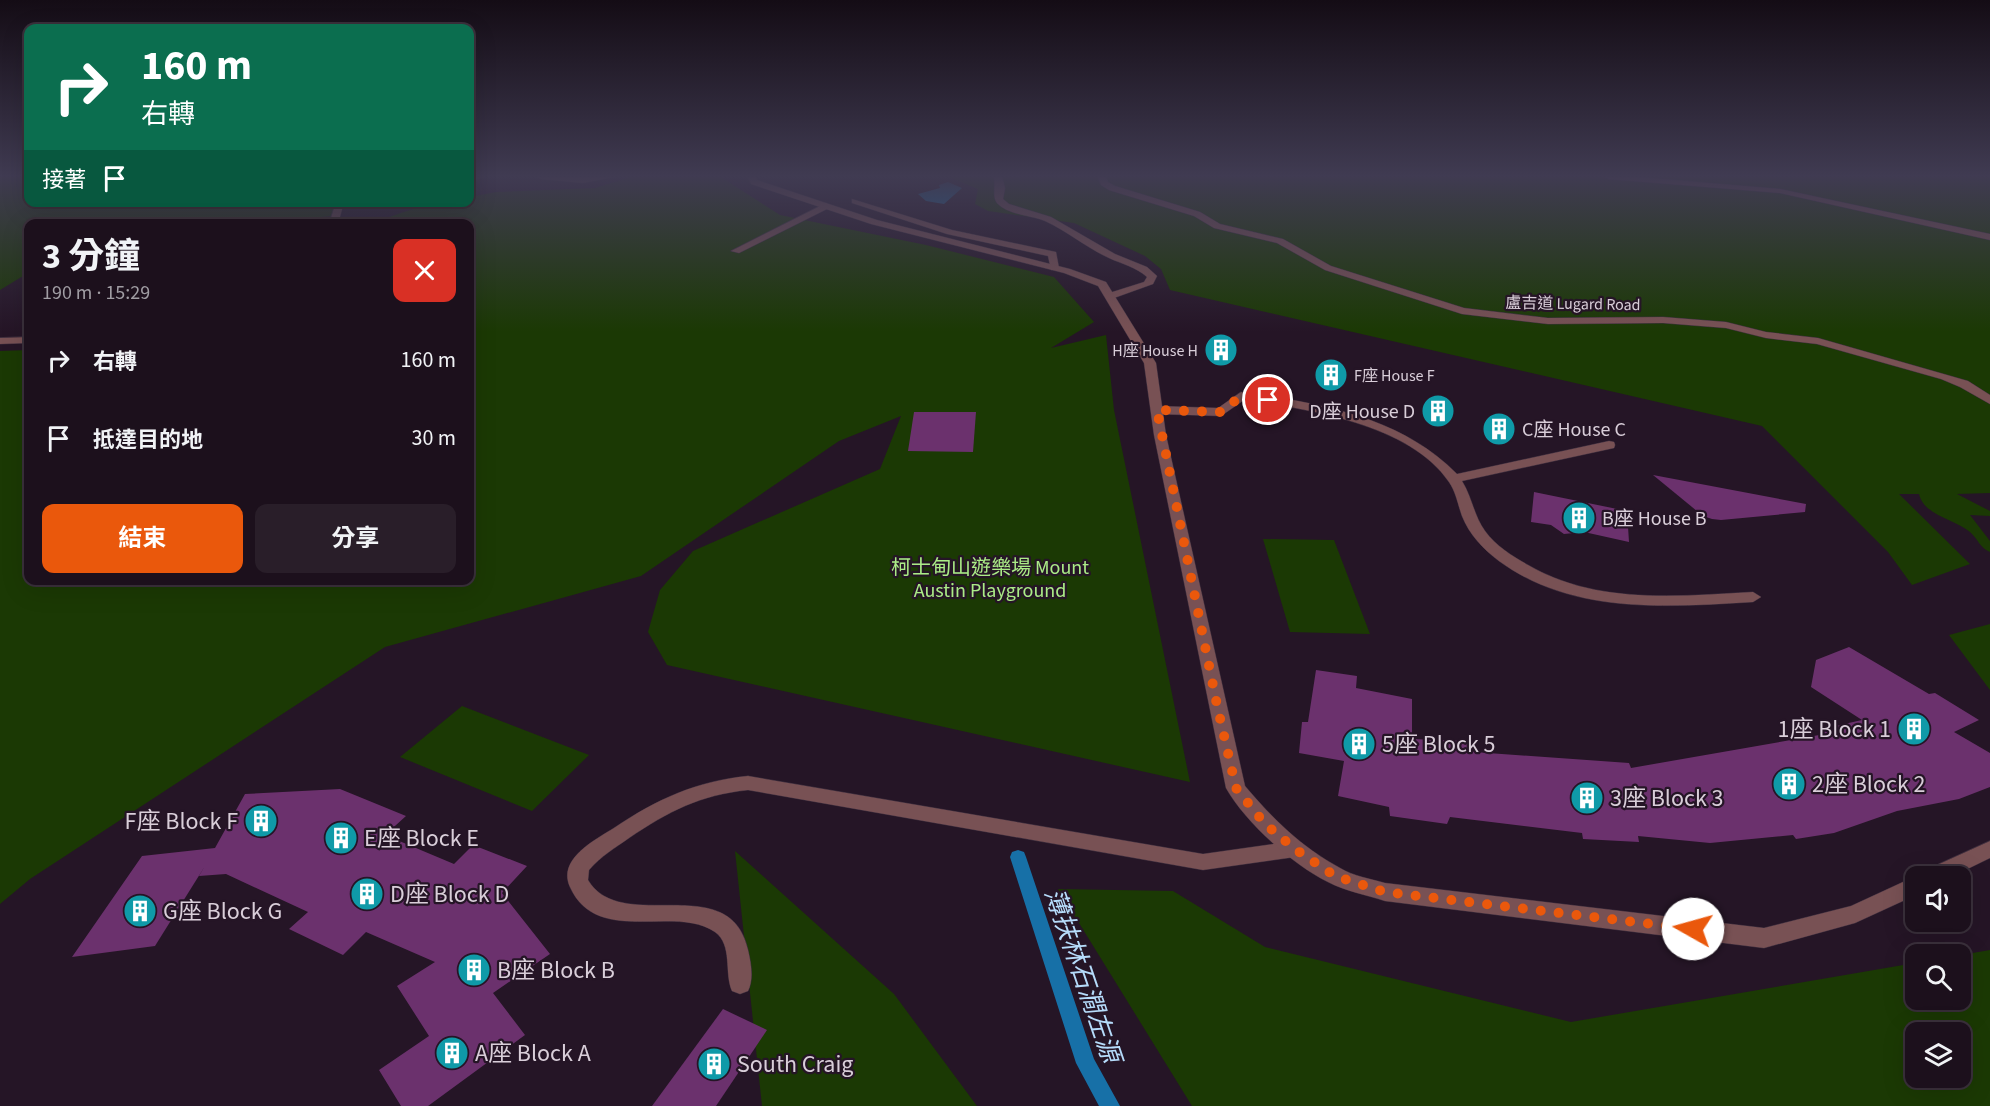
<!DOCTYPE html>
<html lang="zh-TW">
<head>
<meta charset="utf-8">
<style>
  :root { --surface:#1c101c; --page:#291e29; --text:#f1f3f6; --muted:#a09da3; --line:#3a303b; --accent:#ea580c }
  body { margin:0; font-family:"Source Sans 3","Noto Sans TC",sans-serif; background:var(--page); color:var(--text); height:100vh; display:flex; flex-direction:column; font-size:22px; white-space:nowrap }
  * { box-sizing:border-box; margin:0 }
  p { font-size:20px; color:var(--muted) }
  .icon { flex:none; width:33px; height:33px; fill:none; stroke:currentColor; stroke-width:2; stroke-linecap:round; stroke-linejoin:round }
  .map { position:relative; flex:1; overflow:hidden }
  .side { position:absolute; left:24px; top:219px; width:450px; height:366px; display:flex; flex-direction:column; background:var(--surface); border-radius:12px; box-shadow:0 6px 24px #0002,0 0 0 2px var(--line) }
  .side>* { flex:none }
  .banner { position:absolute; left:24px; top:24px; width:450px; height:183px; border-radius:12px; box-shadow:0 6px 24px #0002,0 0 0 2px var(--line); background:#0b6e4f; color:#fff; overflow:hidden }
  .tools { position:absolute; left:1905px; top:866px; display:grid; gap:12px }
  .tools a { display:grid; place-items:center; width:66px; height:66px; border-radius:12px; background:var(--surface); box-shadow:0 6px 24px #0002,0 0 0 2px var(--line); font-size:30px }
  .pin { position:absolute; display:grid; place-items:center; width:51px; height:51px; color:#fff; margin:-26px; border:3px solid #fff; border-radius:50%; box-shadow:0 2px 6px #0007 }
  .me { position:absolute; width:66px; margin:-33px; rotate:277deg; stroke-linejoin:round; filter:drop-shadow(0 0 4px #0008) }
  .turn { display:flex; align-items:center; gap:21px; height:126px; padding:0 18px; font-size:27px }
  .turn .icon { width:78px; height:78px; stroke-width:2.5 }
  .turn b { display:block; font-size:42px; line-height:51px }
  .then { display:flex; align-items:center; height:57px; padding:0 18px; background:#0003; gap:12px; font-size:22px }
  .round { display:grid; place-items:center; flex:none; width:63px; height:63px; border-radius:12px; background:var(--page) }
  .overview { display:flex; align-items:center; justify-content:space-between; height:102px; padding:0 18px }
  h1 { font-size:36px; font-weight:700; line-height:45px }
  .button { display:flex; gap:12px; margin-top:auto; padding:12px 18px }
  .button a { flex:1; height:69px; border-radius:12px; background:var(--accent); color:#fff; font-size:24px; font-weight:700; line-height:69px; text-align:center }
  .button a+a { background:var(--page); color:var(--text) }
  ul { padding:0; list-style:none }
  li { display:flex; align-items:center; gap:18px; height:78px; padding:0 18px }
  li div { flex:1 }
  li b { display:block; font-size:22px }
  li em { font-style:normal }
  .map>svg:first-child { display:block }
  .green { fill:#1b3904; fill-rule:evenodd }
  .water { fill:#1770a7 }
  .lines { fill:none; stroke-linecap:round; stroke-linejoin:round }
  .stream { fill:#1770a7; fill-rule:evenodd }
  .building { fill:#6b316d }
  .lane-casing { stroke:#3e2f3f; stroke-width:1 }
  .street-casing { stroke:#3e2f3f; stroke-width:1 }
  .lane { fill:#785154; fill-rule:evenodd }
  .street { fill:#785154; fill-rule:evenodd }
  .route { stroke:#ea580c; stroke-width:10; stroke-dasharray:0 18 }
  .labels { text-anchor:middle; stroke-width:4.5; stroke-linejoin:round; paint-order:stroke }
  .far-street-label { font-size:16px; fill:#d9ced9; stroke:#251526 }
  .far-poi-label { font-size:16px; fill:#d9ced9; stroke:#251526; text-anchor:end }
  .poi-label { font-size:20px; fill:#d9ced9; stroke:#251526; text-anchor:start }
  .park-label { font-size:20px; fill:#abec87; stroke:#251526 }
  .near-poi-label { font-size:24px; fill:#d9ced9; stroke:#251526; text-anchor:start }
  .near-water-label { font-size:26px; font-style:italic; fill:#b6dcfb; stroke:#251526 }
</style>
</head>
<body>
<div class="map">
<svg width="1990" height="1106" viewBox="0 0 1990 1106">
  <rect width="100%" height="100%" fill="#251526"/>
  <!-- green -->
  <g class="green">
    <path d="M0 177H28V202L343 203 334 216 238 223 28 224V273L0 290Z"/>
    <path d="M631 177H721L780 215 926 245 1054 277 1094 322 1051 348 1106 335 1114 410 1190 782 667 665 648 632 660 590 693 551 880 469 901 416 839 441 641 576 385 647 30 879 0 904V351L28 350V580H470V224L375 223C411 208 430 203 470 202V197L496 192 595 188Z"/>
    <path d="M949 177H1990V493L1957 494 1990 511V516L1970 515 1990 541V552C1980 548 1978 539 1970 532 1955 519 1924 516 1919 494H1899L1970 564 1912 585 1888 552 1762 426 1170 290 1161 269 1145 256 1074 223 988 211 975 204 978 189Z"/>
    <path d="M1263 539 1334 540 1370 634 1290 632Z"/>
    <path d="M1990 624V690L1949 635Z"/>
    <path d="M462 706 589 755 532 811 400 757Z"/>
    <path d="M735 851 894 994 977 1106H762Z"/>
    <path d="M1058 889 1173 891 1265 947 1571 1022 1915 963 1916 999H1960L1961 955 1990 950V1106H1192ZM1916 1032H1960V1077H1916Z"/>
  </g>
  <!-- water -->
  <path class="water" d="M948 182 962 188 944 204 926 201 918 194 940 188 939 185Z"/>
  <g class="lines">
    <!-- stream -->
    <path class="stream" d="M1018 850 1024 852 1026 857 1094 1059 1120 1106H1099L1076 1063 1010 857 1012 852Z"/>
  </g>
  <!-- building -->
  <g class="building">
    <path d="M914 412H976L973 452 908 451Z"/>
    <path d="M1653 475 1806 504 1805 512 1721 520 1712 519 1703 516Z"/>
    <path d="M1534 492 1627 511 1629 542 1584 532 1564 534 1551 525 1531 522Z"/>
    <path d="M1849 647 1929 694 1935 693 1979 720 1954 732 1990 753V787L1959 799 1897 811 1834 833 1796 839 1793 835 1710 843 1638 836 1639 842 1583 839 1582 833 1450 817 1447 824 1390 816 1389 807 1338 796 1344 761 1299 753 1302 722H1308L1316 670 1357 676 1356 688 1412 699V739L1464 741 1474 752 1629 763 1631 768 1825 734 1822 729 1862 720 1811 687 1816 660Z"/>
    <path d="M340 789 406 816 385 835 454 864 473 845 527 866 502 893 550 954 493 993 525 1035 428 1106H401L379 1070 429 1036 397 986 435 962 366 932 343 955 289 929 308 912 226 874 199 876 205 866 155 946 72 957 142 856 215 848 245 794Z"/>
    <path d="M723 1009 767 1030 716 1106H652Z"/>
  </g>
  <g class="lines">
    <defs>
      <g id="lane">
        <path d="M994 177H1002L1005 188 1003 199 1009 204 1051 217 1115 254 1147 267 1157 276 1153 284 1114 298H1106V294L1144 282 1147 277C1136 267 1122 264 1109 258 1087 248 1067 231 1045 221 1031 215 1008 215 997 203 992 197 996 186 994 177Z"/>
        <path d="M852 199 952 230 1056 252 1059 268 1051 270 1048 256 947 234 852 203Z"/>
        <path d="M826 203 830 206 829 208 739 253 731 251Z"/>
        <path d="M1241 392C1318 403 1400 416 1457 474L1609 441 1614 442 1615 445 1614 448 1462 481C1472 497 1474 516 1485 531 1496 546 1512 556 1528 565 1597 605 1677 596 1753 592L1761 597 1753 602C1667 607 1573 615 1499 561 1483 549 1469 534 1462 516 1458 505 1456 492 1449 482 1410 424 1307 409 1244 400L1221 416 1157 414 1151 410 1157 406 1218 408Z"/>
        <path d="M748 776 1203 854 1295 841 1302 843 1305 849 1302 855 1295 857 1203 870 748 790C700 795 669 811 629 838 615 848 601 856 589 870L588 880C621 936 730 868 748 950 751 963 754 979 748 991L740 994 732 991C724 973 733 945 715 932 675 904 597 947 570 887 557 859 595 840 614 828 657 799 697 781 748 776Z"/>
      </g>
      <g id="street">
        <path d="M470 177H485L470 181Z"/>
        <path d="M537 177H614L583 183 541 179Z"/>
        <path d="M748 177H756L757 180 877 220 1070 269 1106 282 1156 363 1166 435 1245 786C1273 819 1301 847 1340 868 1353 876 1371 879 1385 883L1764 928 1851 906 1916 876V895L1855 923 1764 948 1385 901C1367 895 1345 891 1328 882 1293 865 1245 822 1226 788L1154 435 1144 363 1098 286 1064 273 871 224 751 184Z"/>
        <path d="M1098 177H1106L1108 182 1115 186 1200 212 1220 224 1283 239 1331 266 1464 308 1548 318 1663 317 1726 322 1766 332 1818 338 1968 381 1990 395V404L1960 387 1941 379 1817 344 1766 338 1726 328 1663 323 1548 324 1462 314 1325 270 1277 243 1214 228 1194 216 1109 190 1101 185Z"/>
        <path d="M1605 177H1638L1780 189 1990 234V240L1780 193 1609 179Z"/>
        <path d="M336 202H344L338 224H329Z"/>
        <path d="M28 337V343L0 344V338Z"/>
        <path d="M1990 841V858L1953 876H1923L1926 870Z"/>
      </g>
    </defs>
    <!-- lane casing -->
    <use href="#lane" class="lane-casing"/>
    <!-- street casing -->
    <use href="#street" class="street-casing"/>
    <!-- lane -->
    <use href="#lane" class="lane"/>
    <!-- street -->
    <use href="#street" class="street"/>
  </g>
  <!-- sky -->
  <linearGradient id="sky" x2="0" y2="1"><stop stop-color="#140c15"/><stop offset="0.53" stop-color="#403b52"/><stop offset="1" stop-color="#403b52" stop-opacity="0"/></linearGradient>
  <rect width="1990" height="332" fill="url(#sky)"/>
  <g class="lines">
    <!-- route -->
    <path class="route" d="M1268 400 1241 396 1221 412 1157 410 1217 705 1236 788 1265 824 1295 849 1335 876 1385 892 1693 929"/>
  </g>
  <!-- icons -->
  <defs>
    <symbol id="building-disc" viewBox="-11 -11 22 22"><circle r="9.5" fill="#0f9aa8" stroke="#251526"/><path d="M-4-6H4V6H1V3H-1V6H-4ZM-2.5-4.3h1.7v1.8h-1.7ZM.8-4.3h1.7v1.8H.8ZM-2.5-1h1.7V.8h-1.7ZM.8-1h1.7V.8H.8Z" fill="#fff"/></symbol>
  </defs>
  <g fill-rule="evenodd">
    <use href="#building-disc" x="1202" y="331" width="38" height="38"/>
    <use href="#building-disc" x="1312" y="356" width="38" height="38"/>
    <use href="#building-disc" x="1419" y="392" width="38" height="38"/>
    <use href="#building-disc" x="1480" y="410" width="38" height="38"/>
    <use href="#building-disc" x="1560" y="499" width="38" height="38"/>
    <use href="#building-disc" x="1895" y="710" width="38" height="38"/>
    <use href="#building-disc" x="1340" y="725" width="38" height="38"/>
    <use href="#building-disc" x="1770" y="765" width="38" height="38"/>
    <use href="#building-disc" x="1568" y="779" width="38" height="38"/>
    <use href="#building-disc" x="242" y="802" width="38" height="38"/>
    <use href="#building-disc" x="322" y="819" width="38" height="38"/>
    <use href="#building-disc" x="348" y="875" width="38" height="38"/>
    <use href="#building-disc" x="121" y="892" width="38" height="38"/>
    <use href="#building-disc" x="455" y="951" width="38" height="38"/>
    <use href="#building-disc" x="433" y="1034" width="38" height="38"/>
    <use href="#building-disc" x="695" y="1045" width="38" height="38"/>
  </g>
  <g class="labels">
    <!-- far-street labels -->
    <g class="far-street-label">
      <text transform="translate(1573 303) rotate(1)" y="6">盧吉道 Lugard Road</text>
    </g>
    <!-- far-poi labels -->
    <g class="far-poi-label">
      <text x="1198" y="356">H座 House H</text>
      <text x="1354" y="381" text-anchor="start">F座 House F</text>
    </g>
    <!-- poi labels -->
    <g class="poi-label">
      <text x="1415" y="418" text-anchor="end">D座 House D</text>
      <text x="1522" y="436">C座 House C</text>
      <text x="1602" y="525">B座 House B</text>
    </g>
    <!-- park labels -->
    <g class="park-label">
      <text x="990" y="574">柯士甸山遊樂場 Mount<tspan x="990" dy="23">Austin Playground</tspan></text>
    </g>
    <!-- near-poi labels -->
    <g class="near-poi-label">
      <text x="1891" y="737" text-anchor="end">1座 Block 1</text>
      <text x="1382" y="752">5座 Block 5</text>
      <text x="1812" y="792">2座 Block 2</text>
      <text x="1610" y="806">3座 Block 3</text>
      <text x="238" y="829" text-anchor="end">F座 Block F</text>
      <text x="364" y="846">E座 Block E</text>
      <text x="390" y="902">D座 Block D</text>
      <text x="163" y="919">G座 Block G</text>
      <text x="497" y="978">B座 Block B</text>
      <text x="475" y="1061">A座 Block A</text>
      <text x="737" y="1072">South Craig</text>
    </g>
    <!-- near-water labels -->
    <g class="near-water-label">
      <text transform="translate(1083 975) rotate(71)" y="9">薄扶林石澗左源</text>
    </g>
  </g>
</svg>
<div class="tools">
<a><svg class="icon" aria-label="sound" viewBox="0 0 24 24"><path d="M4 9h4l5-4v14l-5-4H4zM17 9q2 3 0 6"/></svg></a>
<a><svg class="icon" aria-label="search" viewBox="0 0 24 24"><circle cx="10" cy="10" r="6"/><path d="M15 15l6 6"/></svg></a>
<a><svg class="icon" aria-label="layers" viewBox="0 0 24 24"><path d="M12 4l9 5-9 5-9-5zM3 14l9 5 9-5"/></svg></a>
</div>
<div class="pin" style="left:1268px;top:400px;background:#d93025"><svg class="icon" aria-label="arrive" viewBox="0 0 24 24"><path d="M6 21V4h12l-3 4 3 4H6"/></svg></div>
<svg class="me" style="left:1693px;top:929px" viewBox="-20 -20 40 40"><circle r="19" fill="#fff"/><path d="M0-13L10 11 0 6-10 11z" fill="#ea580c"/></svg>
<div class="banner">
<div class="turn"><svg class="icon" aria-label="right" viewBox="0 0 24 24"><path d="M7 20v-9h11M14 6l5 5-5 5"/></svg><div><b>160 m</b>右轉</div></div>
<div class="then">接著<svg class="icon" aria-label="arrive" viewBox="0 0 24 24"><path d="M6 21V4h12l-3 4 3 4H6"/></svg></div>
</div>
<section class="side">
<div class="overview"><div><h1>3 分鐘</h1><p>190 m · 15:29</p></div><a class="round" style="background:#d93025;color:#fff"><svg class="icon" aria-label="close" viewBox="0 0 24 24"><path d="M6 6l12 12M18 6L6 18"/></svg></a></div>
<ul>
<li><svg class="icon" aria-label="right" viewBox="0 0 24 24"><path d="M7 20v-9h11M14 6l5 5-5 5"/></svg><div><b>右轉</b></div><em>160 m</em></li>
<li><svg class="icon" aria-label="arrive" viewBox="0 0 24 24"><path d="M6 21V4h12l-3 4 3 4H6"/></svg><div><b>抵達目的地</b></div><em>30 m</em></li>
</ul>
<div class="button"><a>結束</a><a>分享</a></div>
</section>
</div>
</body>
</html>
